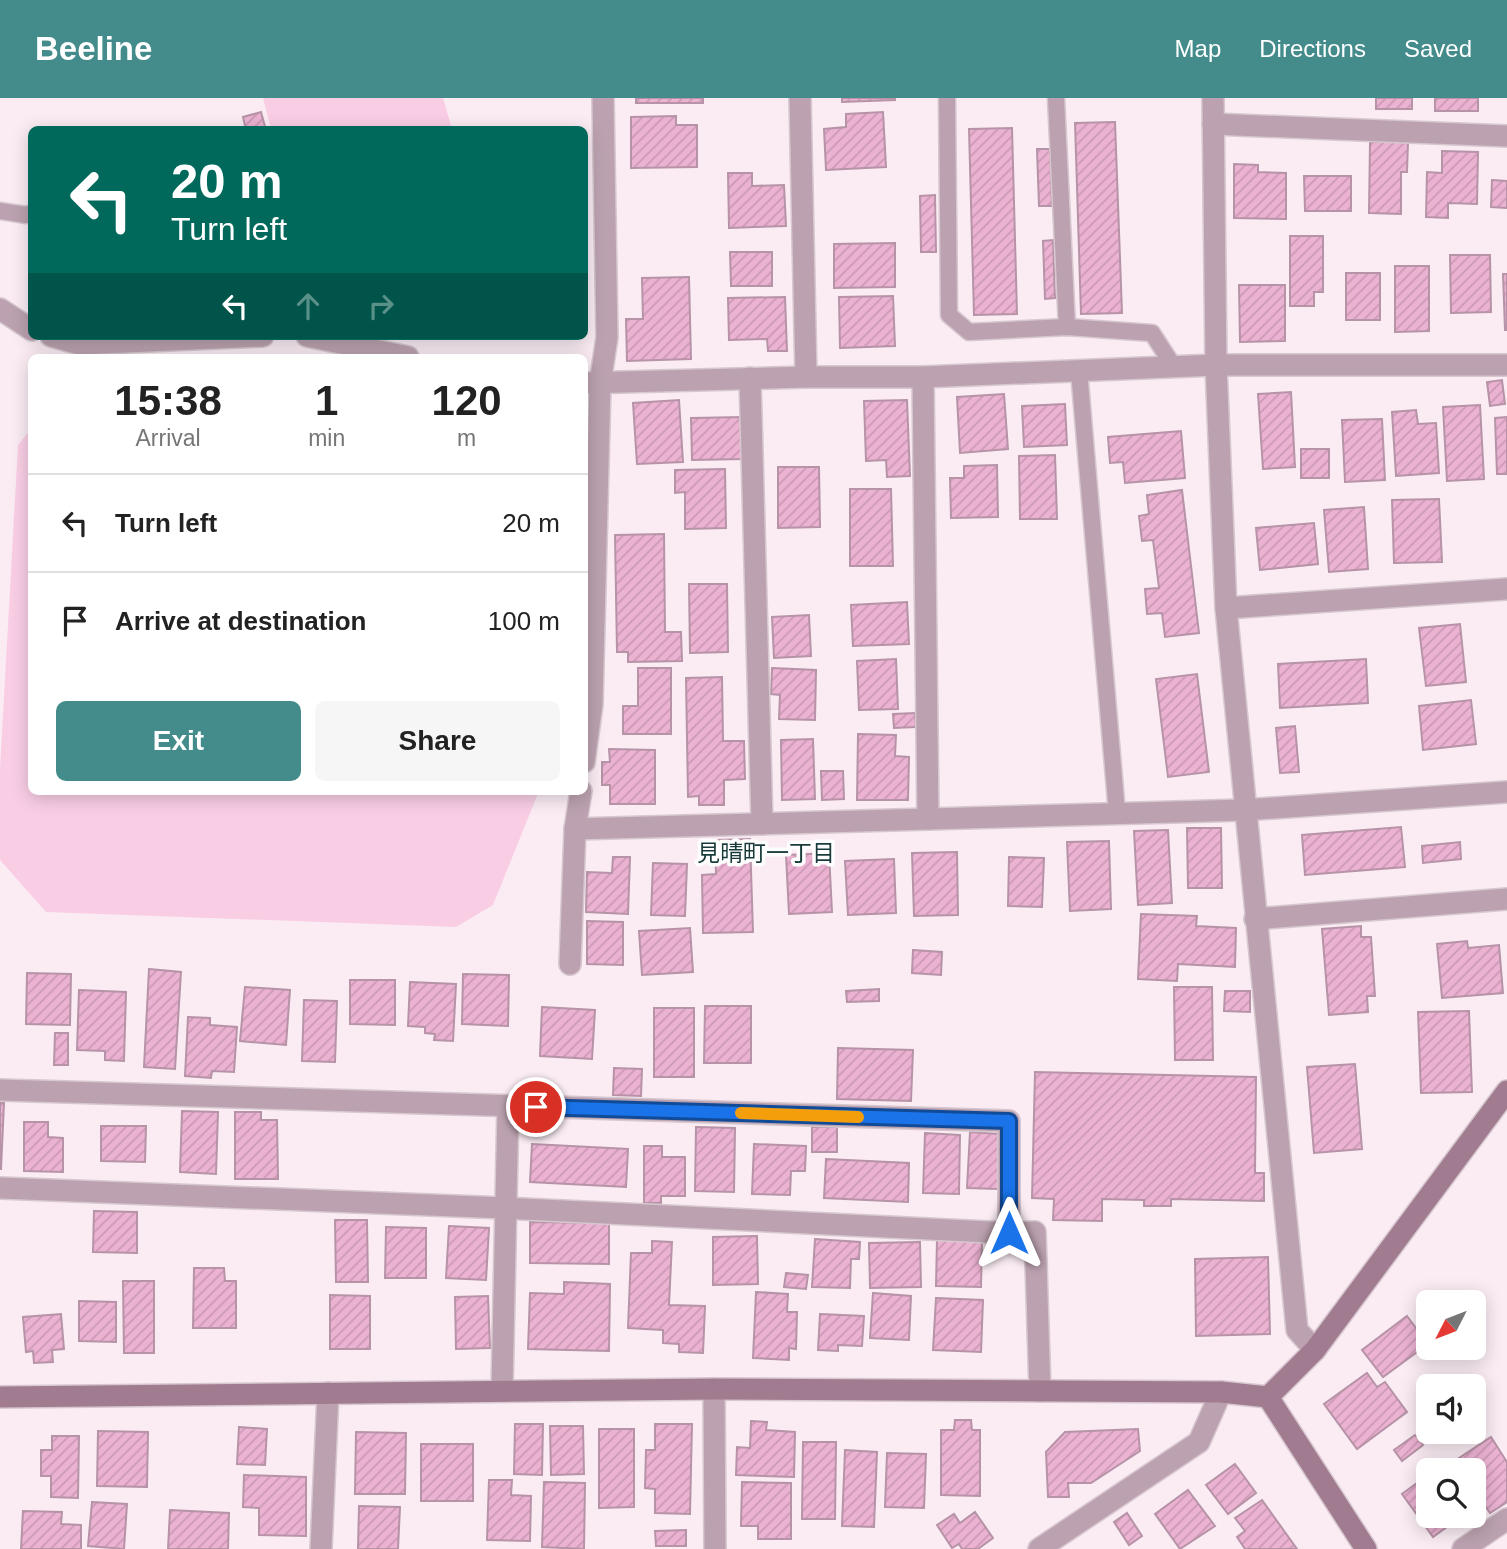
<!DOCTYPE html>
<html lang="en">
<head>
<meta charset="utf-8">
<style>
  :root { --surface:#fff; --page:#f6f6f6; --text:#222; --muted:#767676; --line:#e0e0e0; --accent:#448b8b }
  body { margin:0; font-family:Arial,"Noto Sans JP",sans-serif; background:var(--page); color:var(--text); height:100vh; display:flex; flex-direction:column; font-size:26px; white-space:nowrap }
  * { box-sizing:border-box; margin:0 }
  p { font-size:23px; color:var(--muted) }
  .icon { flex:none; width:38px; height:38px; fill:none; stroke:currentColor; stroke-width:2; stroke-linecap:round; stroke-linejoin:round }
  .map { position:relative; flex:1; overflow:hidden }
  .details { position:absolute; left:28px; top:256px; width:560px; height:441px; display:flex; flex-direction:column; background:var(--surface); border-radius:10px; box-shadow:0 4px 18px #0003 }
  .details>* { flex:none }
  .banner { position:absolute; left:28px; top:28px; width:560px; height:214px; border-radius:10px; box-shadow:0 4px 18px #0003; background:#00695c; color:#fff; overflow:hidden }
  .needle { width:46px; rotate:228deg }
  .tools { position:absolute; left:1416px; top:1192px; display:grid; gap:14px }
  .tools a { display:grid; place-items:center; width:70px; height:70px; border-radius:10px; background:var(--surface); box-shadow:0 4px 18px #0003; font-size:35px }
  .pin { position:absolute; display:grid; place-items:center; width:60px; height:60px; color:#fff; margin:-30px; border:4px solid #fff; border-radius:50%; box-shadow:0 2px 7px #0007 }
  .me { position:absolute; width:77px; margin:-38px; rotate:0deg; stroke-linejoin:round; filter:drop-shadow(0 0 5px #0008) }
  .turn { display:flex; align-items:center; gap:24px; height:147px; padding:0 28px; font-size:32px }
  .turn .icon { width:91px; height:91px; stroke-width:2.5 }
  .turn b { display:block; font-size:49px; line-height:60px }
  .lanes { display:flex; align-items:center; height:66px; padding:0 28px; background:#0003; justify-content:center; gap:35px; direction:ltr }
  .lanes .off { opacity:.35 }
  .eta { display:flex; justify-content:space-evenly; align-items:center; height:119px; text-align:center }
  .eta b { font-size:42px; font-weight:800; line-height:49px }
  .cta { display:flex; gap:14px; margin-top:auto; padding:14px 28px }
  .cta a { flex:1; height:80px; border-radius:10px; background:var(--accent); color:#fff; font-size:28px; font-weight:800; line-height:80px; text-align:center }
  .cta a+a { background:var(--page); color:var(--text) }
  ul { padding:0; list-style:none }
  li { display:flex; align-items:center; gap:21px; height:98px; padding:0 28px; border-top:2px solid var(--line) }
  li div { flex:1 }
  li b { display:block; font-size:26px }
  li em { font-style:normal }
  header { display:flex; align-items:center; gap:42px; box-sizing:border-box; height:98px; padding:0 35px; background:var(--accent); color:#fff }
  header strong { font-size:33px }
  nav { display:flex; gap:38px; margin-inline-start:auto; font-size:24px }
  .map>svg:first-child { display:block }
  .pitch { fill:#f9cee5 }
  .building { fill:url(#building-hatch); stroke:#b693a6; stroke-width:2 }
  .lines { fill:none; stroke-linecap:round; stroke-linejoin:round }
  .lane-casing { stroke:#d7c8d0; stroke-width:19 }
  .street-casing { stroke:#d7c8d0; stroke-width:24 }
  .secondary-casing { stroke:#d7c8d0; stroke-width:24 }
  .lane { stroke:#bca2b0; stroke-width:16 }
  .street { stroke:#bca2b0; stroke-width:21 }
  .secondary { stroke:#a17c90; stroke-width:21 }
  .route-casing { stroke:#114b97; stroke-width:18 }
  .route { stroke:#1a73e8; stroke-width:12 }
  .slow { stroke:#f59e0b; stroke-width:12 }
  .labels { text-anchor:middle; stroke-width:7; stroke-linejoin:round; paint-order:stroke }
  .neighbourhood-label { font-size:23px; fill:#183a3a; stroke:#fefefe }
</style>
</head>
<body>
<header>
<strong>Beeline</strong>
<nav><a>Map</a><a>Directions</a><a>Saved</a></nav>
</header>
<div class="map">
<svg width="1507" height="1451" viewBox="0 0 1507 1451">
  <defs>
    <pattern id="building-hatch" width="6" height="6" patternUnits="userSpaceOnUse" patternTransform="scale(1.75)"><rect width="6" height="6" fill="#ecb2d2"/><path d="M-1 1l2-2M0 6l6-6M5 7l2-2" fill="none" stroke="#cb99b5"/></pattern>
  </defs>
  <rect width="100%" height="100%" fill="#fbecf4"/>
  <!-- pitch -->
  <g class="pitch">
    <path d="M263 0H443L452 31H271Z"/>
    <path d="M31 331 32 693H539L493 807 456 829 46 814 0 762V671L18 347Z"/>
  </g>
  <!-- building -->
  <g class="building">
    <rect x="636" y="0" width="67" height="5"/>
    <path d="M842 0H895V2L842 4Z"/>
    <rect x="1376" y="0" width="36" height="11"/>
    <rect x="1435" y="0" width="43" height="13"/>
    <path d="M261 14 266 32H246L243 19Z"/>
    <path d="M883 14 886 69 826 72 824 31 846 29V16Z"/>
    <path d="M676 18V27H697V69L631 70V19Z"/>
    <path d="M1115 24 1122 215 1081 216 1075 25Z"/>
    <path d="M1012 30 1017 216 974 217 969 31Z"/>
    <path d="M1370 44H1408L1407 74H1401V116L1369 115Z"/>
    <path d="M1037 51H1050L1052 108H1039Z"/>
    <path d="M1442 53 1478 54 1477 106 1448 105V120L1426 119 1427 74 1442 75Z"/>
    <path d="M1234 66 1258 67V74L1286 75V121L1234 120Z"/>
    <path d="M728 75H752V88L784 87 786 128 729 130Z"/>
    <path d="M1304 78H1351V113H1305Z"/>
    <path d="M1492 82 1507 83V110L1491 109Z"/>
    <path d="M935 97 936 154H921L920 98Z"/>
    <path d="M1290 138H1323V194H1314V208H1290Z"/>
    <path d="M1053 142 1055 200 1045 201 1043 143Z"/>
    <path d="M895 145V189L834 190V146Z"/>
    <path d="M730 154H772V188H731Z"/>
    <path d="M1450 157H1490L1491 214 1451 215Z"/>
    <path d="M1395 168H1429V233L1395 234Z"/>
    <rect x="1346" y="175" width="34" height="47"/>
    <path d="M1503 176H1507V232H1505Z"/>
    <path d="M689 179 691 261 627 263 626 221H643L642 180Z"/>
    <path d="M1239 187H1285V243L1240 244Z"/>
    <path d="M893 198 895 248 840 250 839 199Z"/>
    <path d="M785 199 787 253H768L767 241 729 242 728 200Z"/>
    <path d="M1502 282 1505 306 1490 308 1487 284Z"/>
    <path d="M1291 294 1295 369 1263 371 1258 296Z"/>
    <path d="M1004 296 1008 351 960 355 957 299Z"/>
    <path d="M679 302 683 364 637 366 633 305Z"/>
    <path d="M907 302 910 378 887 379 886 362 866 363 864 303Z"/>
    <path d="M1065 306 1067 347 1024 349 1022 308Z"/>
    <path d="M1480 307 1484 381 1447 383 1443 309Z"/>
    <path d="M1416 312 1418 326 1436 325 1439 375 1396 378 1392 314Z"/>
    <path d="M743 319 744 361 692 362 691 320Z"/>
    <path d="M1507 319V376H1497L1495 320Z"/>
    <path d="M1382 321 1385 382 1345 384 1342 322Z"/>
    <path d="M1181 333 1185 380 1125 385 1123 364 1110 365 1108 339Z"/>
    <rect x="1301" y="351" width="28" height="29"/>
    <path d="M1055 357 1057 421H1020L1019 358Z"/>
    <path d="M997 367 998 419 951 420 950 380H964V368Z"/>
    <path d="M778 369H819L820 429 778 430Z"/>
    <path d="M725 371 726 430 685 431V394L675 395V372Z"/>
    <path d="M850 391H891L893 468H850Z"/>
    <path d="M1182 392 1199 535 1165 539 1162 515 1147 516 1145 491 1159 490 1153 442 1142 443 1139 418 1149 416 1147 397Z"/>
    <path d="M1439 401 1442 464 1394 465 1392 402Z"/>
    <path d="M1364 409 1368 471 1329 474 1324 412Z"/>
    <path d="M1314 425 1318 466 1260 472 1256 430Z"/>
    <path d="M664 436 665 534H681L682 563 628 564V554H617L615 437Z"/>
    <path d="M689 486H727L728 554 690 555Z"/>
    <path d="M907 504 909 546 853 548 851 507Z"/>
    <path d="M809 517 811 558 774 560 772 519Z"/>
    <path d="M1460 526 1466 584 1426 588 1419 530Z"/>
    <path d="M896 561 898 611 859 612 857 563Z"/>
    <path d="M1366 561 1368 605 1280 610 1278 566Z"/>
    <path d="M638 570H671V636H623V608H638Z"/>
    <path d="M772 570 816 572 815 622 779 621 780 597 771 596Z"/>
    <path d="M1197 576 1209 674 1168 679 1156 581Z"/>
    <path d="M722 579 723 643H744L745 681 724 682V707H699V698L688 699 686 580Z"/>
    <path d="M1471 602 1476 646 1423 652 1419 608Z"/>
    <path d="M915 615 916 629 894 630 893 616Z"/>
    <path d="M1295 628 1299 674 1280 675 1276 630Z"/>
    <path d="M858 636 896 637 895 658 909 659 908 702H857Z"/>
    <path d="M813 641 815 701 782 702 781 642Z"/>
    <path d="M609 651 655 652V706H610V687H602V664H610Z"/>
    <path d="M821 673H843L844 701 822 702Z"/>
    <path d="M1401 729 1405 769 1305 777 1302 737Z"/>
    <path d="M1187 730H1221L1222 790H1188Z"/>
    <path d="M1168 732 1172 805 1138 807 1134 733Z"/>
    <path d="M750 741 753 834 703 835 702 777 716 776 715 742Z"/>
    <path d="M1109 743 1111 811 1070 813 1067 744Z"/>
    <path d="M1460 744 1461 761 1423 765 1422 748Z"/>
    <path d="M957 754 958 817 914 818 912 755Z"/>
    <path d="M829 755 832 814 789 816 786 757Z"/>
    <path d="M613 759H630L628 816 586 814 587 774 612 775Z"/>
    <path d="M1009 759 1044 760 1042 809 1008 808Z"/>
    <path d="M894 761 896 815 848 817 845 763Z"/>
    <path d="M653 765 687 766 685 818 651 817Z"/>
    <path d="M1141 816 1197 818 1196 828 1236 830 1235 869 1178 866 1177 883 1138 881Z"/>
    <path d="M587 823 623 824V867L587 866Z"/>
    <path d="M1361 828V839H1371L1375 898H1367L1368 914 1329 917 1322 831Z"/>
    <path d="M690 830 693 874 642 877 639 833Z"/>
    <path d="M1467 843 1468 850 1499 847 1503 895 1442 900 1437 846Z"/>
    <path d="M913 852 942 854 941 877 912 875Z"/>
    <path d="M149 871 181 874 175 971 144 969Z"/>
    <path d="M27 875 71 876 70 927 26 926Z"/>
    <path d="M463 876 509 877 508 928 462 926Z"/>
    <path d="M350 882H395V927L350 926Z"/>
    <path d="M410 884 456 886 453 943 434 942 435 936 425 935V929L408 928Z"/>
    <path d="M245 889 290 892 286 947 240 943Z"/>
    <path d="M1174 889H1212L1213 962H1175Z"/>
    <path d="M879 891V903L847 904 846 893Z"/>
    <path d="M79 892 126 894 124 963 105 962V953L77 952Z"/>
    <path d="M1225 893H1250V914L1224 913Z"/>
    <path d="M304 902 337 903 335 964 302 963Z"/>
    <path d="M705 908H751V965H704Z"/>
    <path d="M542 909 595 912 592 961 540 958Z"/>
    <rect x="654" y="910" width="40" height="69"/>
    <path d="M1469 913 1472 994 1421 995 1418 914Z"/>
    <path d="M188 919 210 920V927L237 929 234 974 212 973 211 980 185 978Z"/>
    <path d="M55 935H68V967H54Z"/>
    <path d="M838 950 913 952 911 1003 837 1001Z"/>
    <path d="M1355 966 1362 1051 1314 1055 1307 969Z"/>
    <path d="M614 970 642 971 641 998 613 997Z"/>
    <path d="M1035 974 1256 979 1255 1075H1264V1103L1171 1101V1108H1144V1102L1102 1101V1123L1053 1122 1054 1101 1032 1100Z"/>
    <path d="M0 1005H4L1 1071H0Z"/>
    <path d="M182 1013 218 1014 216 1076 180 1074Z"/>
    <path d="M235 1014H261V1022H277L278 1081H235Z"/>
    <path d="M24 1024H48V1039L63 1040V1074L24 1073Z"/>
    <path d="M101 1028H146L145 1064 101 1063Z"/>
    <path d="M696 1029 735 1030 734 1094 695 1093Z"/>
    <rect x="812" y="1029" width="25" height="25"/>
    <path d="M970 1034 1000 1036 998 1091 967 1090Z"/>
    <path d="M925 1035 960 1037 959 1096 923 1095Z"/>
    <path d="M532 1046 628 1051 626 1089 530 1084Z"/>
    <path d="M754 1046 806 1048 805 1073H791L790 1097 752 1096Z"/>
    <path d="M644 1048H662V1059H685V1098H661V1105H644Z"/>
    <path d="M826 1061 909 1065 908 1104 824 1100Z"/>
    <path d="M94 1113 137 1114V1155L93 1154Z"/>
    <path d="M335 1122H367L368 1184H336Z"/>
    <path d="M530 1124 609 1125V1166L530 1165Z"/>
    <path d="M449 1128 489 1130 486 1182 446 1180Z"/>
    <path d="M386 1129 426 1130V1180H385Z"/>
    <path d="M757 1138 758 1186 713 1187V1139Z"/>
    <path d="M815 1141 860 1144 859 1161H851L850 1190 812 1189Z"/>
    <path d="M937 1141 982 1142 981 1189 936 1188Z"/>
    <path d="M652 1143 672 1144 669 1207 705 1208 703 1255 679 1254V1246L663 1245V1232L628 1230 631 1155H652Z"/>
    <path d="M920 1144 921 1189 870 1190 869 1145Z"/>
    <path d="M1268 1159 1270 1236 1196 1238 1195 1161Z"/>
    <path d="M194 1170H224L225 1183H236V1230H193Z"/>
    <path d="M786 1175 808 1177 806 1191 784 1189Z"/>
    <path d="M123 1183H154V1255H124Z"/>
    <path d="M564 1184 610 1186 609 1253 528 1251 530 1195 564 1196Z"/>
    <path d="M756 1194 788 1196 787 1214H797L796 1251 789 1250V1262L753 1260Z"/>
    <path d="M873 1195 911 1198 909 1242 870 1240Z"/>
    <path d="M330 1197 370 1198V1251H330Z"/>
    <path d="M488 1198 490 1250 456 1251 455 1199Z"/>
    <path d="M936 1200 983 1202 981 1254 933 1252Z"/>
    <path d="M79 1203 116 1204V1244L79 1243Z"/>
    <path d="M61 1216 64 1251 52 1252 53 1264 34 1265 33 1253 26 1254 23 1219Z"/>
    <path d="M820 1216 864 1218 862 1248 838 1247V1253L818 1252Z"/>
    <path d="M1407 1218 1428 1246 1383 1279 1362 1252Z"/>
    <path d="M1367 1275 1377 1289 1385 1284 1407 1314 1357 1351 1324 1306Z"/>
    <path d="M955 1322H971L972 1332H980V1398L941 1397V1332H954Z"/>
    <path d="M751 1323 767 1324 766 1332 795 1334 794 1379 736 1377 737 1349 750 1350Z"/>
    <path d="M515 1326H543L542 1377 514 1376Z"/>
    <path d="M655 1326H692L690 1416 655 1415V1391L645 1390 646 1352H655Z"/>
    <path d="M550 1328H583L584 1376 551 1377Z"/>
    <path d="M239 1329 267 1331 265 1367 237 1366Z"/>
    <path d="M599 1331H634V1409L599 1410Z"/>
    <path d="M1138 1331 1140 1353 1091 1385H1068L1069 1399H1048L1046 1354 1065 1334Z"/>
    <path d="M98 1333 148 1334 147 1389 97 1388Z"/>
    <path d="M356 1334 406 1335 405 1396H355Z"/>
    <path d="M1415 1337 1423 1347 1402 1363 1394 1352Z"/>
    <path d="M52 1338H79L78 1400 51 1399V1378H41V1352H52Z"/>
    <path d="M1491 1339 1507 1364V1404L1490 1415 1474 1391V1372H1467L1459 1360Z"/>
    <path d="M803 1344H836L835 1421H802Z"/>
    <rect x="421" y="1346" width="52" height="57"/>
    <path d="M845 1352 877 1354 874 1429 842 1428Z"/>
    <path d="M887 1355 926 1356 924 1410 885 1409Z"/>
    <path d="M1235 1366 1256 1395 1228 1416 1206 1387Z"/>
    <path d="M244 1377 306 1379V1438L259 1437V1410L243 1409Z"/>
    <path d="M1428 1377V1418H1462L1433 1439 1402 1396Z"/>
    <path d="M489 1382H512L511 1397 531 1398 530 1443 487 1442Z"/>
    <path d="M544 1384 585 1385 584 1451 542 1449Z"/>
    <path d="M742 1384 791 1385V1441H758V1428H741Z"/>
    <path d="M1188 1392 1215 1428 1180 1451 1155 1416Z"/>
    <path d="M1262 1402 1297 1451H1245L1237 1439 1245 1433 1235 1420Z"/>
    <path d="M92 1404 127 1406 124 1451 88 1448Z"/>
    <path d="M359 1408 400 1409 398 1451H358Z"/>
    <path d="M170 1412 229 1415 228 1451H168Z"/>
    <path d="M23 1413 62 1414 61 1426 81 1427V1451H21Z"/>
    <path d="M975 1414 993 1440 978 1451H962L959 1446 952 1450 937 1427 954 1416 960 1425Z"/>
    <path d="M1127 1415 1142 1438 1129 1447 1114 1424Z"/>
    <path d="M686 1432V1448H656L655 1433Z"/>
  </g>
  <g class="lines">
    <defs>
      <g id="lane">
        <path d="M947 0 949 217 969 234 1067 229 1152 235 1174 269"/>
        <path d="M1056 0 1067 229"/>
        <path d="M0 113 26 117 32 115"/>
        <path d="M1079 273 1117 715"/>
      </g>
      <g id="street">
        <path d="M800 0 806 279"/>
        <path d="M1213 0 1216 267 1226 510 1297 1232 1315 1252"/>
        <path d="M1213 26 1507 38"/>
        <path d="M0 211 32 232"/>
        <path d="M51 238 79 246 263 238"/>
        <path d="M307 238 408 259"/>
        <path d="M923 279 928 721"/>
        <path d="M750 280 762 726"/>
        <path d="M584 285 806 279H923L1216 267H1507"/>
        <path d="M1226 510 1507 491"/>
        <path d="M584 664 592 606 600 286 607 239 603 0"/>
        <path d="M575 731 1244 712 1507 694"/>
        <path d="M1255 821 1507 801"/>
        <path d="M570 866 575 731 581 693"/>
        <path d="M0 992 1009 1023V1135"/>
        <path d="M0 1090 505 1110 1009 1135 1035 1134 1040 1293"/>
        <path d="M714 1291 715 1451"/>
        <path d="M502 1293 508 1008"/>
        <path d="M321 1451 328 1295"/>
        <path d="M1039 1451 1199 1344 1221 1294"/>
        <path d="M1463 1451 1507 1421"/>
      </g>
      <g id="secondary">
        <path d="M0 1299 714 1291 1221 1294 1268 1299"/>
        <path d="M1268 1299 1315 1252 1507 993"/>
        <path d="M1268 1299 1366 1451"/>
      </g>
    </defs>
    <!-- lane casing -->
    <use href="#lane" class="lane-casing"/>
    <!-- street casing -->
    <use href="#street" class="street-casing"/>
    <!-- secondary casing -->
    <use href="#secondary" class="secondary-casing"/>
    <!-- lane -->
    <use href="#lane" class="lane"/>
    <!-- street -->
    <use href="#street" class="street"/>
    <!-- secondary -->
    <use href="#secondary" class="secondary"/>
  </g>
  <g class="lines">
    <defs>
      <path id="route" d="M536 1009 1009 1023V1135"/>
    </defs>
    <!-- route casing -->
    <use href="#route" class="route-casing"/>
    <!-- route -->
    <use href="#route" class="route"/>
    <!-- slow -->
    <path class="slow" d="M741 1015 858 1019"/>
  </g>
  <g class="labels">
    <!-- neighbourhood labels -->
    <g class="neighbourhood-label">
      <text x="766" y="763">見晴町一丁目</text>
    </g>
  </g>
</svg>
<div class="tools">
<a><svg class="needle" viewBox="-14 -14 28 28"><path d="M0-13l5 13h-10z" fill="#e53935"/><path d="M0 13l5-13h-10z" fill="#767676"/></svg></a>
<a><svg class="icon" aria-label="sound" viewBox="0 0 24 24"><path d="M4 9h4l5-4v14l-5-4H4zM17 9q2 3 0 6"/></svg></a>
<a><svg class="icon" aria-label="search" viewBox="0 0 24 24"><circle cx="10" cy="10" r="6"/><path d="M15 15l6 6"/></svg></a>
</div>
<div class="pin" style="left:536px;top:1009px;background:#d93025"><svg class="icon" aria-label="arrive" viewBox="0 0 24 24"><path d="M6 21V4h12l-3 4 3 4H6"/></svg></div>
<svg class="me" style="left:1009px;top:1135px" viewBox="-20 -20 40 40"><path d="M0-17L14 15 0 8-14 15z" fill="#1a73e8" stroke="#fff" stroke-width="4"/></svg>
<div class="banner">
<div class="turn"><svg class="icon" aria-label="left" viewBox="0 0 24 24"><path d="M17 20v-9H6M10 6l-5 5 5 5"/></svg><div><b>20 m</b>Turn left</div></div>
<div class="lanes"><svg class="icon" aria-label="left" viewBox="0 0 24 24"><path d="M17 20v-9H6M10 6l-5 5 5 5"/></svg><svg class="icon off" aria-label="ahead" viewBox="0 0 24 24"><path d="M12 20V5M6 11l6-6 6 6"/></svg><svg class="icon off" aria-label="right" viewBox="0 0 24 24"><path d="M7 20v-9h11M14 6l5 5-5 5"/></svg></div>
</div>
<section class="details">
<div class="eta">
<div><b>15:38</b><p>Arrival</p></div>
<div><b>1</b><p>min</p></div>
<div><b>120</b><p>m</p></div>
</div>
<ul>
<li><svg class="icon" aria-label="left" viewBox="0 0 24 24"><path d="M17 20v-9H6M10 6l-5 5 5 5"/></svg><div><b>Turn left</b></div><em>20 m</em></li>
<li><svg class="icon" aria-label="arrive" viewBox="0 0 24 24"><path d="M6 21V4h12l-3 4 3 4H6"/></svg><div><b>Arrive at destination</b></div><em>100 m</em></li>
</ul>
<div class="cta"><a>Exit</a><a>Share</a></div>
</section>
</div>
</body>
</html>
